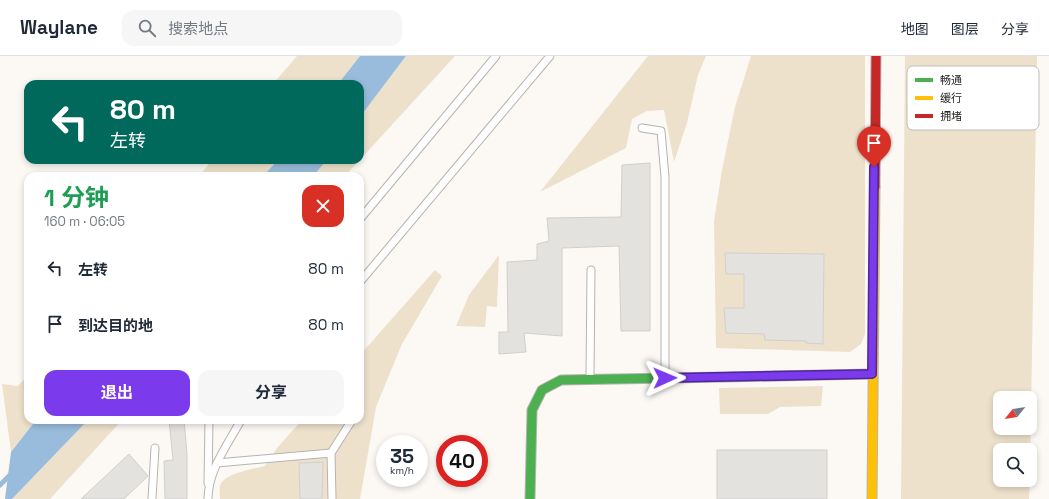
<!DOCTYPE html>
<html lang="zh">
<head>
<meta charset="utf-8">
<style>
  :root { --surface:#fff; --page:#f6f6f7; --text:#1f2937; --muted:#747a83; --line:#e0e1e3; --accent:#7c3aed }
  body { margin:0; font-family:"Space Grotesk","Noto Sans SC",sans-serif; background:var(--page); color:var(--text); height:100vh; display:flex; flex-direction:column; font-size:15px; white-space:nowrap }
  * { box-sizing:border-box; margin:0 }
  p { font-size:13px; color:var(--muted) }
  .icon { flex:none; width:22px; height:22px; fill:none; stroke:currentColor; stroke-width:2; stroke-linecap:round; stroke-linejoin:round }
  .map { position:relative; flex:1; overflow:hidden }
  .panel { position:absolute; left:24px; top:116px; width:340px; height:252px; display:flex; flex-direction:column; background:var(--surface); border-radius:12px; box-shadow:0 2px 6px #0003 }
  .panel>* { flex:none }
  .top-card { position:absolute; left:24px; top:24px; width:340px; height:84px; border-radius:12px; box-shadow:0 2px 6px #0003; background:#00695c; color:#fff; overflow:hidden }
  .needle { width:26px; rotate:240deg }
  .controls { position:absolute; left:993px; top:335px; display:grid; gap:8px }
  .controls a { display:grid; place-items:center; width:44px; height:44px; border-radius:8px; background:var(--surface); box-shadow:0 2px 6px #0003; font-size:20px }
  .speed { position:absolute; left:376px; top:379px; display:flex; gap:8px; font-size:20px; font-weight:700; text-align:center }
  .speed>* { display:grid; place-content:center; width:52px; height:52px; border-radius:50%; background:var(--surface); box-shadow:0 2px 6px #0003; line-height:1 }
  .speed small { font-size:10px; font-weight:400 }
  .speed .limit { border:6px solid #d22; background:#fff; color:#111 }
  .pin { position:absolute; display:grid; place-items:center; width:34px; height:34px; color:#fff; margin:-41px -17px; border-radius:50% 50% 50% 0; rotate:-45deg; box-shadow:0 0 4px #0007 }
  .pin .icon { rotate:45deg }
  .me { position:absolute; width:44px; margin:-22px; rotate:89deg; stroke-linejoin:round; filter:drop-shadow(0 0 3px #0008) }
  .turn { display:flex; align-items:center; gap:14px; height:84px; padding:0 20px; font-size:18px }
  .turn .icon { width:52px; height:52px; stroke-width:2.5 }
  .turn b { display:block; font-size:28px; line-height:34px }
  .round { display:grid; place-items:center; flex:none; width:42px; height:42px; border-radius:12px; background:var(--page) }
  .head { display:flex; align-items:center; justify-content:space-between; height:68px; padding:0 20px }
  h1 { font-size:24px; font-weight:700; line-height:30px; color:#1e9e55 }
  .action { display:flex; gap:8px; margin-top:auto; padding:8px 20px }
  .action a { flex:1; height:46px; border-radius:12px; background:var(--accent); color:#fff; font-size:16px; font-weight:700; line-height:46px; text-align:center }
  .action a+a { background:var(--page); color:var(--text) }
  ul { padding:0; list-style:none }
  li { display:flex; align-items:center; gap:12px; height:56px; padding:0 20px }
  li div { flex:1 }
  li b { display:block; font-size:15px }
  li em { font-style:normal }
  header { display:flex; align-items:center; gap:24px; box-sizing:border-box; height:56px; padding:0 20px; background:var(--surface); border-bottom:1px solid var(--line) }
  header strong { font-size:19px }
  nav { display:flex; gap:22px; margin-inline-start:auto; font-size:14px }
  .search { width:280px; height:36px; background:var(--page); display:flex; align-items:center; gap:10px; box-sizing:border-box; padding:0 14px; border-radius:12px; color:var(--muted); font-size:15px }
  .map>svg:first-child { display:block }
  .green { fill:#ede1cb; fill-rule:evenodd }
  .water { fill:#9abcdc }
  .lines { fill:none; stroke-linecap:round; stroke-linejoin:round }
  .stream { stroke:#9abcdc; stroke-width:5 }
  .building { fill:#e4e2df; stroke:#d1cfcc }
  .lane-casing { stroke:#b6b4b1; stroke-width:9 }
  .fast-casing { stroke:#b6b4b1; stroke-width:11 }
  .slow-casing { stroke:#b6b4b1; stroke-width:11 }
  .jam-casing { stroke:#b6b4b1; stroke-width:11 }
  .lane { stroke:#fffefe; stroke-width:7 }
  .fast { stroke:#4caf50; stroke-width:9 }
  .slow { stroke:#ffc107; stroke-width:9 }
  .jam { stroke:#c62828; stroke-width:9 }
  .route-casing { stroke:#51269a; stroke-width:10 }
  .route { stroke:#7c3aed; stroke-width:7 }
  .key { fill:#fff; stroke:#bebdbc; stroke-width:1 }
  .key-label { font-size:11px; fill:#262421 }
</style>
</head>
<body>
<header>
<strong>Waylane</strong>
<div class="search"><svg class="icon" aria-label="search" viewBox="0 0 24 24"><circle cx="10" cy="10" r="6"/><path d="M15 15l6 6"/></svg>搜索地点</div>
<nav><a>地图</a><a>图层</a><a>分享</a></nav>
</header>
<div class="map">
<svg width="1049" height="443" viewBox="0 0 1049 443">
  <rect width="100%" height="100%" fill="#fcf9f5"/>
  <!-- green -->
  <g class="green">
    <path d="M297 0H360L338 28H273Z"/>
    <path d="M406 0H455L345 120H313L327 104H360V61Z"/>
    <path d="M648 0H706L698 19 687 67 674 106 664 54 647 55 632 63 626 92 540 136Z"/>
    <path d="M751 0H865V278L861 288 850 296 716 292 714 165 722 114 735 51Z"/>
    <path d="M905 0H1037L1030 416V394H1000V424H1030L1029 443H901ZM1000 342H1030V372H1000Z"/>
    <path d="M212 104H278L263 120H199Z"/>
    <path d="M499 199 497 251 487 250 485 271 456 270 469 239Z"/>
    <path d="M435 214 442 220 402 288 376 351 360 443H220C220 439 219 434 220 430 224 417 254 413 265 410L277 392 302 364H360V299Z"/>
    <path d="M28 319V364H36L11 396 2 328 18 330Z"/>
    <path d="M823 330 821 350 780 351 768 358H720L719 332Z"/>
    <path d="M88 364H122L50 443H12Z"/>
  </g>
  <!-- water -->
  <g class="water">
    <path d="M360 0H406L360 61V28H338Z"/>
    <path d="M278 104H327L313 120H263Z"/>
    <path d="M36 364H88L12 443H5L11 396Z"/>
  </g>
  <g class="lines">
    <!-- stream -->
    <path class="stream" d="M0 429 12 417"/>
  </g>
  <!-- building -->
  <g class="building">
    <path d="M650 107V275H621L619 190 562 192V280L524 277 526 296 499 298V276H508L507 206 537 204V188L549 185 547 162 621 161 622 109Z"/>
    <path d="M725 197 824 198 823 288 806 287V285L765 284 764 278 726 277 724 252H744V218H726Z"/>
    <path d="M169 364H184L187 398V443H165L164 405 173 404Z"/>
    <rect x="717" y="394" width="110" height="49"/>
    <path d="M129 398 148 420 124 443H81Z"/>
    <path d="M323 406 322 443H300L299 407Z"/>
  </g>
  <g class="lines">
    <defs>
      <g id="lane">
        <path d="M642 72 661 75 665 121V320"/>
        <path d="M360 163 496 0"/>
        <path d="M360 226 550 0"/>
        <path d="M590 321 591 214"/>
        <path d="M331 397 352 364"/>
        <path d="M217 407 331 397 332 443"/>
        <path d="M208 427 209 364"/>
        <path d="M152 443 155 392"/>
        <path d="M208 443C208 414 228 388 241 364"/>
      </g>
      <path id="fast" d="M530 443 532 354 542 334 561 324 775 320"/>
      <path id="slow" d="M872 443 875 131"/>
      <g id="jam">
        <path d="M875 131 876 0"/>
        <path d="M775 320 872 318"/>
      </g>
    </defs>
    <!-- lane casing -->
    <use href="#lane" class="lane-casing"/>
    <!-- fast casing -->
    <use href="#fast" class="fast-casing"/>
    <!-- slow casing -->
    <use href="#slow" class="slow-casing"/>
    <!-- jam casing -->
    <use href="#jam" class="jam-casing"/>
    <!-- lane -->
    <use href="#lane" class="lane"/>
    <!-- fast -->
    <use href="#fast" class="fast"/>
    <!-- slow -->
    <use href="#slow" class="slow"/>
    <!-- jam -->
    <use href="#jam" class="jam"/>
  </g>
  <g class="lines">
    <defs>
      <path id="route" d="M665 322 872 318 874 111"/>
    </defs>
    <!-- route casing -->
    <use href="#route" class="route-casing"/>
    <!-- route -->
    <use href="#route" class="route"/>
  </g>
  <!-- legend -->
  <rect x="907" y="10" width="132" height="64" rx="6" class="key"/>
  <rect x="915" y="22" width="18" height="4" fill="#4caf50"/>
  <rect x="915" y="40" width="18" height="4" fill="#ffc107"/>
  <rect x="915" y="58" width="18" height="4" fill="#c62828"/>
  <g class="key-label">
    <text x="940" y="28">畅通</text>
    <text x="940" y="46">缓行</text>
    <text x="940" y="64">拥堵</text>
  </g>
</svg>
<div class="controls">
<a><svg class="needle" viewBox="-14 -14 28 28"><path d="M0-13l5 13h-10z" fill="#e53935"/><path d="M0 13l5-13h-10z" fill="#747a83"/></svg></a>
<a><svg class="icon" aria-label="search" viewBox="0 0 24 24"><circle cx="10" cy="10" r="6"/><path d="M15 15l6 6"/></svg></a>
</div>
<div class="speed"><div>35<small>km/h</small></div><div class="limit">40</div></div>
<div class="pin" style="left:874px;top:111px;background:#d93025"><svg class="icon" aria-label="arrive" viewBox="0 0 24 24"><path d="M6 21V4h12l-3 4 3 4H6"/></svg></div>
<svg class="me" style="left:665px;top:322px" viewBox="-20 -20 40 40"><path d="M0-17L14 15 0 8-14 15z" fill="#7c3aed" stroke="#fff" stroke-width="4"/></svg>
<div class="top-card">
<div class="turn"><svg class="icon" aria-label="left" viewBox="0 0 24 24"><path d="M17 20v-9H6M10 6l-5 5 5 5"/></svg><div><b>80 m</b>左转</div></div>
</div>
<section class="panel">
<div class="head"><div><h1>1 分钟</h1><p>160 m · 06:05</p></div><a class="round" style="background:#d93025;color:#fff"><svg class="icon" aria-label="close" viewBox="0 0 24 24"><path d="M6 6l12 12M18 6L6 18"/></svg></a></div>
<ul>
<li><svg class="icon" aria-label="left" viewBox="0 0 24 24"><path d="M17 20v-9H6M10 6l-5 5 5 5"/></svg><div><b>左转</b></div><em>80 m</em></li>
<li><svg class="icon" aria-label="arrive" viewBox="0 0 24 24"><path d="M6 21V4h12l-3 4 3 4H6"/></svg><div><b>到达目的地</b></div><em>80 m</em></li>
</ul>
<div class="action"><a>退出</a><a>分享</a></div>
</section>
</div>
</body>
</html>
